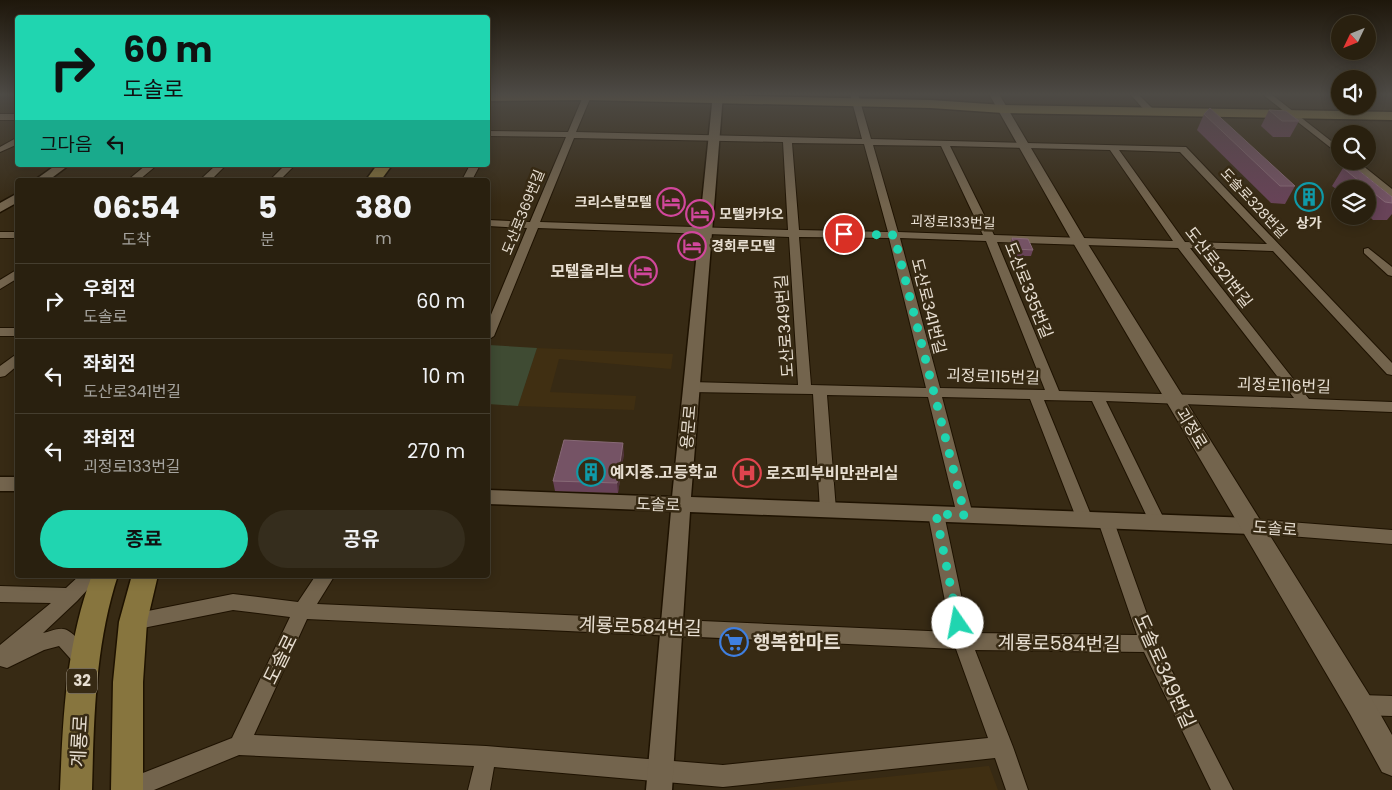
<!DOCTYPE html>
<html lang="ko">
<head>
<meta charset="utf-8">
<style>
  :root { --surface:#29200f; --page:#352d1d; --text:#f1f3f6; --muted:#a5a39e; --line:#453e2f; --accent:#20d5b0 }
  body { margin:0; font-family:Poppins,"Noto Sans KR",sans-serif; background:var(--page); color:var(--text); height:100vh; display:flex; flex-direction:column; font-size:19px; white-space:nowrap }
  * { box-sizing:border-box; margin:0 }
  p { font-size:16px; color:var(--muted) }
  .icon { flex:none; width:28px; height:28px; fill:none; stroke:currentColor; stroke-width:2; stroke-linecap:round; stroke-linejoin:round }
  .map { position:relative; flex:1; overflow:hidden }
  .sheet { position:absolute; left:15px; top:178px; width:475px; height:400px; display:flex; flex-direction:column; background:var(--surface); border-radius:5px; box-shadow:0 2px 12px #0003,0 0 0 1px var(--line) }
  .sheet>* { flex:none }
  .hud { position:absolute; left:15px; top:15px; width:475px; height:152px; border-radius:5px; box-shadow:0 2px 12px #0003,0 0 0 1px var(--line); background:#20d5b0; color:#111; overflow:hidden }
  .needle { width:32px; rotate:227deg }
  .fabs { position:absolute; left:1331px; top:15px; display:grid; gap:10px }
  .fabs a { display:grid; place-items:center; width:45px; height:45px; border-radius:50%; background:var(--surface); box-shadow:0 2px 12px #0003,0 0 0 1px var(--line); font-size:25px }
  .pin { position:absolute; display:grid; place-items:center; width:42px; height:42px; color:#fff; margin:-21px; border:2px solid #fff; border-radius:50%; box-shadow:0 1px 5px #0007 }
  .me { position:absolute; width:55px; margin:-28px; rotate:348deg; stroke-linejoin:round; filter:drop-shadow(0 0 4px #0008) }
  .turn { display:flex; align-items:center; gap:18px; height:105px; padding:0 25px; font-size:22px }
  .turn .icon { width:65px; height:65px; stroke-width:2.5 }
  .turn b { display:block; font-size:35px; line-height:42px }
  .then { display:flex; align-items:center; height:48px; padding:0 25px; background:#0003; gap:10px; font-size:19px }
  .eta { display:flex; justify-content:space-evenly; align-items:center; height:85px; text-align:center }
  .eta b { font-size:30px; font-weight:700; line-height:35px }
  .button { display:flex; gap:10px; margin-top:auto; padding:10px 25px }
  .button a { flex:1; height:58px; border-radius:30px; background:var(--accent); color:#111; font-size:20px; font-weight:700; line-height:58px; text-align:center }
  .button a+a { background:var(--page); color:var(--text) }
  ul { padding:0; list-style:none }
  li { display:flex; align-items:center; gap:15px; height:75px; padding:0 25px; border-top:1px solid var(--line) }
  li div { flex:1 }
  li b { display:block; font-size:19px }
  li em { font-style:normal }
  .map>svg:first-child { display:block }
  .built { fill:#402f12 }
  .green { fill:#3f4b33 }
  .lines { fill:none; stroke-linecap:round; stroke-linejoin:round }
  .minor-casing { stroke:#1e1200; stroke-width:2 }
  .tertiary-casing { stroke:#1e1200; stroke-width:3 }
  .secondary-casing { stroke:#1e1200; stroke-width:2 }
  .primary-casing { stroke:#1e1200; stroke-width:3 }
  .minor { fill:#73644d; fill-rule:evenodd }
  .tertiary { fill:#73644d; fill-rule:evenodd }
  .secondary { fill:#73644d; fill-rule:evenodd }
  .primary { fill:#87753e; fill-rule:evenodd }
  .wall { fill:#684358 }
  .shaded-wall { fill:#4e3237 }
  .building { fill:#755365; stroke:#876976 }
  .route { stroke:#20d5b0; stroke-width:9; stroke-dasharray:0 16.2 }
  .labels { text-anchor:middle; stroke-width:5; stroke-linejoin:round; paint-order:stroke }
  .far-poi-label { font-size:14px; font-weight:bold; fill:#e7ded1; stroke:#372a14; text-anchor:start }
  .far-street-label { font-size:14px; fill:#e7ded1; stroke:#372a14 }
  .shield { fill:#372a14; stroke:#b2a898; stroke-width:1 }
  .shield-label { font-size:15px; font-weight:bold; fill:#e7ded1 }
  .street-label { font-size:16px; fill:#e7ded1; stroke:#372a14 }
  .poi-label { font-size:16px; font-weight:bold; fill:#e7ded1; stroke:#372a14; text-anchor:start }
  .near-street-label { font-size:19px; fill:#e7ded1; stroke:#372a14 }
  .near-poi-label { font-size:19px; font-weight:bold; fill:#e7ded1; stroke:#372a14; text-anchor:start }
</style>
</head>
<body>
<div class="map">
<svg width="1392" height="790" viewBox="0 0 1392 790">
  <rect width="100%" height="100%" fill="#372a14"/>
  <!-- built -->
  <g class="built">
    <path d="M537 348 673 354 671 369 559 359 550 392 636 396 634 410 518 406Z"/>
    <path d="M989 766 998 790H767L988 766Z"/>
  </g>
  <!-- green -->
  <path class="green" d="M489 345 537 348 518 406 488 404Z"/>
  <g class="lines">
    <defs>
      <g id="minor">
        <path d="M584 94H592L576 132 862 139 850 94H858L871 139 1186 147 1392 363V375L1387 374 1273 251 1190 248 1309 399 1392 402V412L1106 401 1166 523 1164 528 1158 530 1152 528 1150 523 1092 401 1044 400 1093 520 1091 525 1085 526 1079 525 1077 520 1030 399 942 397 973 515 971 520 965 521 959 520 957 515 928 397 827 395 836 510 834 514 828 516 822 514 820 510 813 394 691 392 684 387 691 382 798 385 789 237 538 228 494 336 488 340V322L527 228 488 226V220L530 222 566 137 488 136V131L568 132ZM574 138 783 142 788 230 540 222ZM792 143 864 144 888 232 799 230ZM873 145 941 146 983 235 898 232ZM950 146 1110 150 1173 241 994 235ZM1119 150 1180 152 1267 244 1185 242ZM799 237 889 238 926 388 811 385ZM900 238 986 241 1045 390 940 388ZM997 242 1178 248 1294 398 1059 391Z"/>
        <path d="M1130 94H1138L1153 109V113H1147Z"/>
        <path d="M1262 94H1271L1340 148V155Z"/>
        <rect x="0" y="114" width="18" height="6"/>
        <path d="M18 137V144L0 152V147Z"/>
        <path d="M1347 161H1357L1392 189V197Z"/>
        <path d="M146 165H157L139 180H128Z"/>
        <path d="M216 165H226L211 180H200Z"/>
        <path d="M285 165H295L280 180H270Z"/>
        <path d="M470 165H480L472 180H462Z"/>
        <rect x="0" y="232" width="18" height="6"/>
        <path d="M1368 248 1392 267V276L1388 275 1364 253V249Z"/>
        <path d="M18 269V278L0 289V280Z"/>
        <rect x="0" y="328" width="18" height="8"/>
        <path d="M18 353V365L5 376 0 377V366Z"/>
        <path d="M936 508 942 509 944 514 969 633 1137 635 1098 521 1100 516 1106 515 1112 516 1157 642 1233 790H1211L1144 652 975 650 1013 747 1028 790H1006L995 758 723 787 494 767 490 790H468L474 766 239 755 154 790H117L120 782 232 738 290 617 233 610 133 630 127 628 124 622 127 616 133 614 233 594 298 602 316 575H335L317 604 951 632 928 514 930 509ZM307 619 956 649 988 738 723 765 486 746 254 735Z"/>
        <path d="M1251 519 1392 530V544L1251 533 1245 531 1243 526 1245 521Z"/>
        <path d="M80 575H101L77 601 43 633C49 632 57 628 63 629 72 629 90 652 93 660L91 666 84 669 77 666 59 646 44 650 7 668 0 666V645L51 603 0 602V586L66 588Z"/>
        <path d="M1360 695 1392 696V716L1360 715 1353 712 1350 705 1353 698Z"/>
      </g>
      <g id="tertiary">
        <path d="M713 94H723L691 497 1251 518 1258 521 1261 526 1258 531 1251 534 690 512 672 790H646L671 511 488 504V490L672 497Z"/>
        <path d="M56 165H69L49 180H35Z"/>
        <path d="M18 193V202L0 212V203Z"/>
        <rect x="0" y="477" width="18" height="14"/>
      </g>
      <path id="secondary" d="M989 94H999L1086 241 1370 696 1392 735V776L1382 772 1350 714 1072 241Z"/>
      <g id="primary">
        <path d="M488 94H661L931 100 1003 105 1392 112V120L1003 113 931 108 586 100 488 101Z"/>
        <path d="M377 165H392L381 180H366Z"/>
        <path d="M92 575H118C95 645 94 717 92 790H60C63 716 66 645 92 575Z"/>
        <path d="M132 575H158L147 622 143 682V790H111L113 682 119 622Z"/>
      </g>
    </defs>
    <!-- minor casing -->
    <use href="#minor" class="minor-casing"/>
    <!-- tertiary casing -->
    <use href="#tertiary" class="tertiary-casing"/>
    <!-- secondary casing -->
    <use href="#secondary" class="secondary-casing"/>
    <!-- primary casing -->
    <use href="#primary" class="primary-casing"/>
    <!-- minor -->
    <use href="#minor" class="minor"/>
    <!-- tertiary -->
    <use href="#tertiary" class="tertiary"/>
    <!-- secondary -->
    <use href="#secondary" class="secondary"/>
    <!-- primary -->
    <use href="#primary" class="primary"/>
  </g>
  <!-- wall -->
  <g class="wall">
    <path d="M1269 110 1299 121 1290 137H1273L1261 126Z"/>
    <path d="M1204 114 1295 186 1285 204 1271 203 1197 130Z"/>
    <path d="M1343 168 1392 197V214L1387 220H1373L1368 215V189H1340V192L1332 186Z"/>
    <path d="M1012 238 1033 250 1031 256H1015L1010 244Z"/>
    <path d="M624 453 618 493 555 491 553 481Z"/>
  </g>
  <!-- shaded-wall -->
  <path class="shaded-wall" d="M623 443 624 453 618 493 617 483Z"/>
  <!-- building -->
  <g class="building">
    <path d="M1210 108 1295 186H1280L1204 114Z"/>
    <path d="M1269 110 1286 111 1299 121H1282Z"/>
    <path d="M1348 162 1392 197V203L1385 202 1343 168Z"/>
    <path d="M1012 238 1028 239 1033 250 1017 249Z"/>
    <path d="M564 440 623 443 617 483 553 481Z"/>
  </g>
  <!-- sky -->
  <linearGradient id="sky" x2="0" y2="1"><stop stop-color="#1e170b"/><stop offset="0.46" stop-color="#4d4a45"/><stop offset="1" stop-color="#4d4a45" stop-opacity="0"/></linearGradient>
  <rect width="1392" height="205" fill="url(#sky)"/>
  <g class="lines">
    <!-- route -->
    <path class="route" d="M844 234 894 235 965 515 936 514 958 623"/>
  </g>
  <!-- icons -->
  <defs>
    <symbol id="building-ring" viewBox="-11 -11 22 22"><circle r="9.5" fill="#372a14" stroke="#0f9aa8" stroke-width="1.5"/><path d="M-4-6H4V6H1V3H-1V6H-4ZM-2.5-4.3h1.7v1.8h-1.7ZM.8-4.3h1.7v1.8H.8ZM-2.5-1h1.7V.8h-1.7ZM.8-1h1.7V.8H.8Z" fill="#0f9aa8"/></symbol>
    <symbol id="hotel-ring" viewBox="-11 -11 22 22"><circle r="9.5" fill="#372a14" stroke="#d1479c" stroke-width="1.5"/><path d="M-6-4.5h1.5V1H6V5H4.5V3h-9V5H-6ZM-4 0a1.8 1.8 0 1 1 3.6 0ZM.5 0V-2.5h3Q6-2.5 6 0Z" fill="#d1479c"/></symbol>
    <symbol id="hospital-ring" viewBox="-11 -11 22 22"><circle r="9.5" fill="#372a14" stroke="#e0444e" stroke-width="1.5"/><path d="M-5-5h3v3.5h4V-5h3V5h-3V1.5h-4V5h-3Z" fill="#e0444e"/></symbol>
    <symbol id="supermarket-ring" viewBox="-11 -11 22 22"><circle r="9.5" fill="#372a14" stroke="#3f7fe0" stroke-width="1.5"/><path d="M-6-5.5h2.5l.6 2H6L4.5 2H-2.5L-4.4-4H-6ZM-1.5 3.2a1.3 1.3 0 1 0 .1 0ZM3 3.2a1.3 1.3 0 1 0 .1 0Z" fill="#3f7fe0"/></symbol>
  </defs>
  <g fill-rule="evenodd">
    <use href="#building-ring" x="1293" y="181" width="32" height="32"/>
    <use href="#hotel-ring" x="655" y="186" width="32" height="32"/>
    <use href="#hotel-ring" x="684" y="198" width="32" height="32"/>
    <use href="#hotel-ring" x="676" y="230" width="32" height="32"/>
    <use href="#hotel-ring" x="627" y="255" width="32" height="32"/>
    <use href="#building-ring" x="575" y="456" width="32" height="32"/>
    <use href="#hospital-ring" x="731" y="457" width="32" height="32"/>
    <use href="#supermarket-ring" x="718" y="626" width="32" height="32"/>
  </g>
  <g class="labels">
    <!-- far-poi labels -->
    <g class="far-poi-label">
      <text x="652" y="207" text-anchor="end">크리스탈모텔</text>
      <text x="719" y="219">모텔카카오</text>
      <text x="1309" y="228" text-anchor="middle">상가</text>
      <text x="711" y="251">경회루모텔</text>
    </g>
    <!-- far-street labels -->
    <g class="far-street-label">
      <text transform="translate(1254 203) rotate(47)" y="5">도솔로328번길</text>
      <text transform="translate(523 212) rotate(-68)" y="5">도산로369번길</text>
      <text transform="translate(953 222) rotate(2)" y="5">괴정로133번길</text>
    </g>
    <!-- shield labels -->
    <rect class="shield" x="67" y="668.5" width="30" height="25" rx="4"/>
    <g class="shield-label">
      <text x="82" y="686">32</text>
    </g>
    <!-- street labels -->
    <g class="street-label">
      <text transform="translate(1219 267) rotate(52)" y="6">도산로321번길</text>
      <text transform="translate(1029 290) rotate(68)" y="6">도산로335번길</text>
      <text transform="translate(929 306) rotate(76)" y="6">도산로341번길</text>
      <text transform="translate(784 326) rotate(-94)" y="6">도산로349번길</text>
      <text transform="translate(993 376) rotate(2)" y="6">괴정로115번길</text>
      <text transform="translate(1284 385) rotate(2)" y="6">괴정로116번길</text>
      <text transform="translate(688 427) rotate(-85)" y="6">용문로</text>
      <text transform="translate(1192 428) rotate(59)" y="6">괴정로</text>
      <text transform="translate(658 504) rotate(2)" y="6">도솔로</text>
      <text transform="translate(1275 528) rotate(4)" y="6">도솔로</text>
    </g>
    <!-- poi labels -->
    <g class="poi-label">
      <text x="624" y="277" text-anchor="end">모텔올리브</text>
      <text x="610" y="478">예지중.고등학교</text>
      <text x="766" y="479">로즈피부비만관리실</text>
    </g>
    <!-- near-street labels -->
    <g class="near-street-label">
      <text transform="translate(640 626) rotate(2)" y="7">계룡로584번길</text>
      <text transform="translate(1059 643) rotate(1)" y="7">계룡로584번길</text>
      <text transform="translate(280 659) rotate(-64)" y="7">도솔로</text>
      <text transform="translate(1165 671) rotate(66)" y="7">도솔로349번길</text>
      <text transform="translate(79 741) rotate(-87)" y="7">계룡로</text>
    </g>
    <!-- near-poi labels -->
    <g class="near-poi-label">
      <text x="753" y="649">행복한마트</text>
    </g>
  </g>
</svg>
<div class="fabs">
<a><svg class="needle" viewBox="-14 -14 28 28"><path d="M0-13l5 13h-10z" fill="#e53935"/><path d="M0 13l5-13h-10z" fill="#a5a39e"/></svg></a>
<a><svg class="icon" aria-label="sound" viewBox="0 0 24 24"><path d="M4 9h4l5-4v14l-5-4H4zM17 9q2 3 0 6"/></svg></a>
<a><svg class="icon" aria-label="search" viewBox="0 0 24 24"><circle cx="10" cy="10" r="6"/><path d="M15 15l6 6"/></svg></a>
<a><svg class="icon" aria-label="layers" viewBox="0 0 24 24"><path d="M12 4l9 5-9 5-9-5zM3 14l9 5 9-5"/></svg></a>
</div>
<div class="pin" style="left:844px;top:234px;background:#d93025"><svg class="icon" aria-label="arrive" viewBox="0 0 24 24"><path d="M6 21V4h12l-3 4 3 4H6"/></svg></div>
<svg class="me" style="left:958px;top:623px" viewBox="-20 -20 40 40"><circle r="19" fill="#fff"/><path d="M0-13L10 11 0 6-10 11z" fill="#20d5b0"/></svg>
<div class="hud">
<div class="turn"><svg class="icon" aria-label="right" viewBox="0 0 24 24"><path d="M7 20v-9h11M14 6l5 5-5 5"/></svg><div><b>60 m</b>도솔로</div></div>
<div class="then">그다음<svg class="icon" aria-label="left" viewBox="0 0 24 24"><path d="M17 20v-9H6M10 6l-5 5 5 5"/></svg></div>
</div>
<section class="sheet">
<div class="eta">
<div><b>06:54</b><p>도착</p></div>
<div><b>5</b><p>분</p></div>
<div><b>380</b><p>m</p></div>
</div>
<ul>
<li><svg class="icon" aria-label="right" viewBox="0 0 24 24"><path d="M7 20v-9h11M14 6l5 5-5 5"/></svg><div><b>우회전</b><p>도솔로</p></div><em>60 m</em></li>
<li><svg class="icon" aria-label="left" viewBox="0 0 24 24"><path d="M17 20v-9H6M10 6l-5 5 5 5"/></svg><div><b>좌회전</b><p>도산로341번길</p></div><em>10 m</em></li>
<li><svg class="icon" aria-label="left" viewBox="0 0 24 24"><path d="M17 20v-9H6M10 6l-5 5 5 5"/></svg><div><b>좌회전</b><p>괴정로133번길</p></div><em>270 m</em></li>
</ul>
<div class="button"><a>종료</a><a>공유</a></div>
</section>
</div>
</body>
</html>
